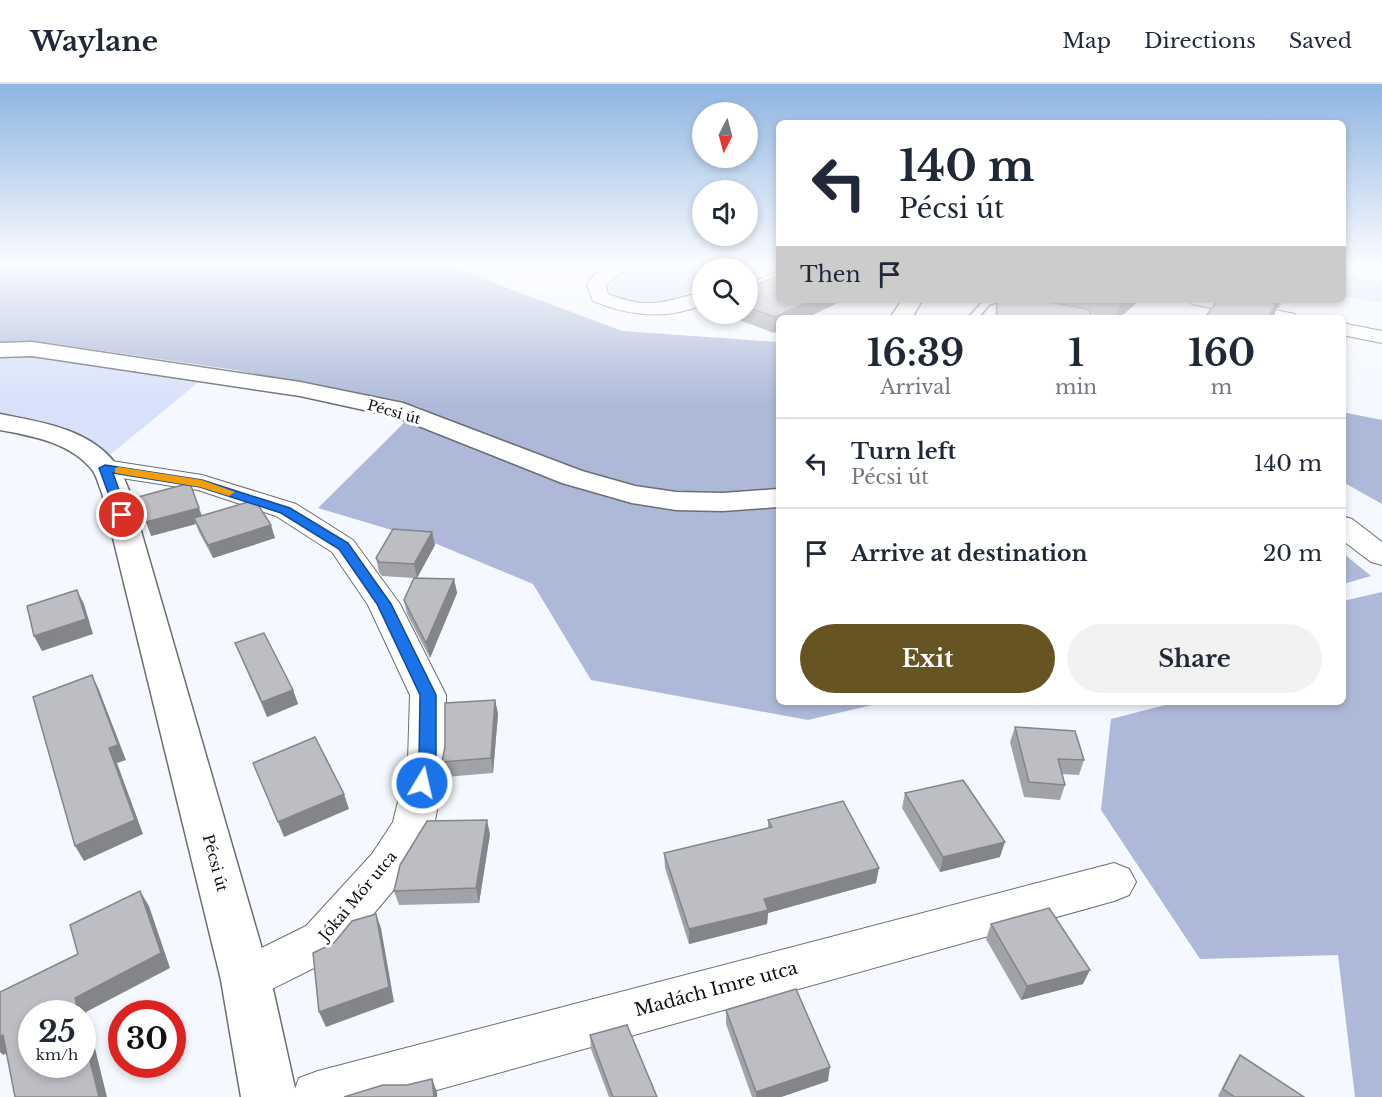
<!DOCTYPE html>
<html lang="en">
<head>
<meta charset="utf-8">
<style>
  :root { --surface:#fff; --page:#f2f2f3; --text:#1f2937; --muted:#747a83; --line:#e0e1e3; --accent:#652 }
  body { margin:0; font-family:"Libre Baskerville",serif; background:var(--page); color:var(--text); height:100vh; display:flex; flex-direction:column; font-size:22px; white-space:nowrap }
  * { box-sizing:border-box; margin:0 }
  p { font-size:20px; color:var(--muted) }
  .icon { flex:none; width:33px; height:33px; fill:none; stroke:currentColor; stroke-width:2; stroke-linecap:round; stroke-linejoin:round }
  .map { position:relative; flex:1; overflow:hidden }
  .panel { position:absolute; left:776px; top:231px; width:570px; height:390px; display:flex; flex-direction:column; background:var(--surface); border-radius:9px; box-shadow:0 3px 9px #0003 }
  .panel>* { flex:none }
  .guide { position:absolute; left:776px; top:36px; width:570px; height:183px; border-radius:9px; box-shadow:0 3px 9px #0003; background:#fff; color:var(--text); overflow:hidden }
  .needle { width:39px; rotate:186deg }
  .fabs { position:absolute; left:692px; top:18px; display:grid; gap:12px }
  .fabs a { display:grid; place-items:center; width:66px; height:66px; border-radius:50%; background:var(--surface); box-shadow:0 3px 9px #0003; font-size:30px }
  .speed { position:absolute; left:18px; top:916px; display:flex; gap:12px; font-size:30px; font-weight:700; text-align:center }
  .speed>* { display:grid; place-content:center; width:78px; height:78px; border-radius:50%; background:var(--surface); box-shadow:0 3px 9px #0003; line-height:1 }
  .speed small { font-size:15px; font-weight:400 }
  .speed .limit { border:9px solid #d22; background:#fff; color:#111 }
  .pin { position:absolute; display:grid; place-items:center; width:51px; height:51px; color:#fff; margin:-26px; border:3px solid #fff; border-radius:50%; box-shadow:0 2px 6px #0007 }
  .me { position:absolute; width:66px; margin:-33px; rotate:9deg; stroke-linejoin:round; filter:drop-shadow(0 0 4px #0008) }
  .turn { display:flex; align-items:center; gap:21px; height:126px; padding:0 24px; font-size:27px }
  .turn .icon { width:78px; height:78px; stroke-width:2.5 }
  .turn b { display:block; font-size:42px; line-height:51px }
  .then { display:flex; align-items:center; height:57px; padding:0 24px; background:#0003; gap:12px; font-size:22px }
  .eta { display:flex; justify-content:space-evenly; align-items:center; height:102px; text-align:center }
  .eta b { font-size:36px; font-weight:700; line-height:42px }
  .primary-button { display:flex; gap:12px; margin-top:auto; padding:12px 24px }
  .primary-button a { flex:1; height:69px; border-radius:36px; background:var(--accent); color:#fff; font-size:24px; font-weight:700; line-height:69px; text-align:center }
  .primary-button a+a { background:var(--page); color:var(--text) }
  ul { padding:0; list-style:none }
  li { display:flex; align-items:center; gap:18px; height:90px; padding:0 24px; border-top:2px solid var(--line) }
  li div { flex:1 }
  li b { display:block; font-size:22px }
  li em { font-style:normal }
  header { display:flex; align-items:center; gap:36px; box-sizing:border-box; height:84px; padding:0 30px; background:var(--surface); border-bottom:2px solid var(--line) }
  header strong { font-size:28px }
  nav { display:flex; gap:33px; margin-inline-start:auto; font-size:21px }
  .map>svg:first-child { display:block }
  .green { fill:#d8e1fa }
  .forest { fill:#aeb9d9 }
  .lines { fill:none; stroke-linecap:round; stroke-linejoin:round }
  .lane-casing { stroke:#6c6e73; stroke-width:3 }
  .street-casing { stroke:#6c6e73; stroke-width:2 }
  .secondary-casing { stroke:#6c6e73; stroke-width:3 }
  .lane { fill:#fff; fill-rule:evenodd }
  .street { fill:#fff; fill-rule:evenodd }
  .secondary { fill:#fff; fill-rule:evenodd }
  .wall { fill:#a2a3a9 }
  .shaded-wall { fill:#848589 }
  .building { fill:#bcbec4; stroke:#848589; stroke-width:1.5 }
  .route { fill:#1a73e8; stroke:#114b97; stroke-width:1.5 }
  .slow { fill:#f59e0b }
  .labels { text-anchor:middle; stroke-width:6; stroke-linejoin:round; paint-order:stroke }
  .far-street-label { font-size:14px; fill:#0f1012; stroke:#fff }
  .street-label { font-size:15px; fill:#0f1012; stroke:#fff }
  .near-street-label { font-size:18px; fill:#0f1012; stroke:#fff }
</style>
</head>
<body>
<header>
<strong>Waylane</strong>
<nav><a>Map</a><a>Directions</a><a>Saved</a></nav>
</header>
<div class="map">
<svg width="1382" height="1013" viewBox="0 0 1382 1013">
  <rect width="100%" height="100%" fill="#f5f8fe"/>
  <!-- green -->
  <g class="green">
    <path d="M644 179H751L740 184H702V202C676 214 632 231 609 205L610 198Z"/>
    <path d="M1343 191 1382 197V219L1343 212Z"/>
    <path d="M0 267 207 291 100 379 79 361 0 338Z"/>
  </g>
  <!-- forest -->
  <g class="forest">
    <path d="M0 179H441L622 247 778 258V618H885L808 636 591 596 533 500 432 458 318 424 420 323 235 286 49 259H0Z"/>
    <path d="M1342 328 1382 336V420L1343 398Z"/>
    <path d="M1343 469 1371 492 1343 500Z"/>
    <path d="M1382 508V1013H1355L1338 871 1200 875 1101 726 1111 635 1177 618H1342L1343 517Z"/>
  </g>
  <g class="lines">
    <defs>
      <path id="lane" d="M1002 216 989 221 978 234H968L983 217Z"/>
      <g id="street">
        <path d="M613 179H635L609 198 606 201 608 210C649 226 663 218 702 208V221C666 236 629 232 593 217L587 201 595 190Z"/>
        <path d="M763 179H778V186L747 200V187Z"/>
        <path d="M1189 216H1228L1295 230 1298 234H1259L1192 220Z"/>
        <path d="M1342 239 1382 247V259L1342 251Z"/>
        <path d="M105 376 202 391 296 420 353 456 400 520 446 611V677L434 742 402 796 338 872 246 918 229 912 222 896 229 880 306 842 372 770 393 738 408 677 410 611 368 521 332 468 276 432 198 406 96 390 92 384 96 378Z"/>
        <path d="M1342 432 1352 435 1382 458V481L1371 478 1342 456Z"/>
        <path d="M1114 779 1129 785 1136 798 1129 811 1114 817 412 1013H292L299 994 318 987Z"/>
      </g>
      <g id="secondary">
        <path d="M902 216H922L912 234H890Z"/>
        <path d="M32 258 300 298 403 319 582 387 635 402 676 408 723 409 778 405V423L723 427 676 426 632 419 562 399 396 333 300 312 32 272 0 273V259Z"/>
        <path d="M0 330C41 338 89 345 115 379 122 388 126 399 130 409L271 896 297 1013H241L221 896 102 409C99 402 97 393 93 387 72 359 33 352 0 346Z"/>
      </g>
    </defs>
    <!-- lane casing -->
    <use href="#lane" class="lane-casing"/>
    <!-- street casing -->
    <use href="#street" class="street-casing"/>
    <!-- secondary casing -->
    <use href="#secondary" class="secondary-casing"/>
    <!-- lane -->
    <use href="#lane" class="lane"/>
    <!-- street -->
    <use href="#street" class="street"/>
    <!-- secondary -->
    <use href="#secondary" class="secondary"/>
  </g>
  <!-- wall -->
  <g class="wall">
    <path d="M747 204 778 216H844L806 234H778L774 249 722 230H747Z"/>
    <path d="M996 216H1140L1119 234H1098L1095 233 1093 230 1090 229 1091 234H995Z"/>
    <path d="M1218 216H1283L1279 224H1277L1273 234H1206Z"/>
    <path d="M202 432 275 454 213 474 199 448 196 440 151 452Z"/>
    <path d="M432 448 435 461 417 494 454 495 457 509 430 574 407 530 404 516 414 494 382 492 379 488 376 474Z"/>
    <path d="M235 559 293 606 298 620 267 633Z"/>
    <path d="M495 616 498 630 493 689 445 693 442 678Z"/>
    <path d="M1015 643 1084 676 1079 691 1062 690 1065 701 1060 716 1024 713 1010 658Z"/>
    <path d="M905 709 1000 773 940 788 902 724Z"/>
    <path d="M768 736 876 799 768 829 767 840 689 860 665 784 664 769 768 744Z"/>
    <path d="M490 750 479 819 399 821 394 807Z"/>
    <path d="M991 840 1083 900 1021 916 986 855Z"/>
    <path d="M726 926 828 997 781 1013H752L726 940Z"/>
    <path d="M590 951 657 1013H609L591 965Z"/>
    <path d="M1240 971 1304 1013H1219L1218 1012 1235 978Z"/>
  </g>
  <!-- shaded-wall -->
  <g class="shaded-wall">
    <path d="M812 216H844L806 234H778V247L774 249 775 233Z"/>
    <path d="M1123 216H1140L1119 234H1116L1120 219Z"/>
    <path d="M1278 216H1280L1273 234H1268Z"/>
    <path d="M199 424 204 437 194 434 196 440 151 452 146 438Z"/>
    <path d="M271 441 275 454 213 474 208 461Z"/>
    <path d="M432 448 435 461 417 494 414 480Z"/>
    <path d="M454 495 457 509 430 574 426 559Z"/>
    <path d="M77 506 84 520 93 550 42 567 34 552Z"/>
    <path d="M92 591 99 606 126 676 117 679 143 750 84 777 75 762Z"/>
    <path d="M293 606 298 620 267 633 262 618Z"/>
    <path d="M495 616 498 630 493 689 491 674Z"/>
    <path d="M344 710 349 725 284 753 278 738Z"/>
    <path d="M487 736 490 750 479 819 476 804Z"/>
    <path d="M1005 758 1000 773 940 788 943 773Z"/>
    <path d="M879 784 876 799 768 829 767 840 689 860V845L764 815Z"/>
    <path d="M140 807 149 822 170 884 86 928 107 1013H99L82 945V930H79L75 914Z"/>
    <path d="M376 830 381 844 394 918 326 943 319 928Z"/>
    <path d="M1090 886 1083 900 1021 916 1027 902Z"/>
    <path d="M3 951 15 965 3 971 0 968V952Z"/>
    <path d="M830 983 828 997 781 1013H756V1008Z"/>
    <path d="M432 995 437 1008V1013H434Z"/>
  </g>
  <!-- building -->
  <g class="building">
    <path d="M778 192V216H812L775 233 747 223V204Z"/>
    <path d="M997 216H1039L1090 226 1091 234H997Z"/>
    <path d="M1109 216H1123L1120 219Z"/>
    <path d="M1218 216H1278L1268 234H1216L1206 232Z"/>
    <path d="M190 399 199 424 146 438 138 413Z"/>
    <path d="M255 416 271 441 208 461 194 434Z"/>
    <path d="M393 445 432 448 414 480 379 478 376 474Z"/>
    <path d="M414 494 454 495 426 559 404 516Z"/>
    <path d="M77 506 86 535 34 552 27 522Z"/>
    <path d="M264 549 293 606 262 618 235 559Z"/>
    <path d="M92 591 118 661 109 664 135 736 75 762 33 613Z"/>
    <path d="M495 616 491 674 442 678 445 662V619Z"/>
    <path d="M1015 643 1075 647 1084 676 1058 675 1065 701 1029 698Z"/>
    <path d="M315 653 344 710 278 738 253 679Z"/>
    <path d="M963 696 1005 758 943 773 905 709Z"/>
    <path d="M843 717 879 784 764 815 768 826 689 845 664 769 772 743 768 736Z"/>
    <path d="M487 736 476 804 394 807 400 781 427 737Z"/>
    <path d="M140 807 161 869 75 914 79 930H32V981H82V945L99 1013H15L3 951 0 952V908L78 870 70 841Z"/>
    <path d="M1049 824 1090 886 1027 902 991 840Z"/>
    <path d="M376 830 389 903 319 928 313 869 334 859 352 837Z"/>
    <path d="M796 905 830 983 756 1008 726 926Z"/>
    <path d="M627 941 657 1013H613L590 951Z"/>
    <path d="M1240 971 1304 1013H1235L1223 1005Z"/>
    <path d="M432 995 434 1013H344L383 1001H407Z"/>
  </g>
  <!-- sky -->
  <linearGradient id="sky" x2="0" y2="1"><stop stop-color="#8eb4e0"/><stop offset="0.56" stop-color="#fafcff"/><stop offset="1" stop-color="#fafcff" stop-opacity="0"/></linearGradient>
  <rect width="1382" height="321" fill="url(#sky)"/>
  <!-- route -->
  <path class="route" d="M105 381 202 396 290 424 348 459 391 520 436 611V677L428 704 422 705 416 704 414 699 419 677 420 611 377 520 339 465 281 429 200 403 113 389 128 431 122 434 117 433 99 384Z"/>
  <!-- slow -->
  <path class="slow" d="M119 383 202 396 235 408 229 412 200 403 115 389V384Z"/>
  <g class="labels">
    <!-- far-street labels -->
    <g class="far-street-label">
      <text transform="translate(394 328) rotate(16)" y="5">Pécsi út</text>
    </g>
    <!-- street labels -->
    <g class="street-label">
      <text transform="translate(215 779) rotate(75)" y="5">Pécsi út</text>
      <text transform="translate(358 812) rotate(-50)" y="5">Jókai Mór utca</text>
    </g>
    <!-- near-street labels -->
    <g class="near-street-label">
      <text transform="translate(716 905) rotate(-15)" y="6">Madách Imre utca</text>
    </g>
  </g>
</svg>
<div class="fabs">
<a><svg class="needle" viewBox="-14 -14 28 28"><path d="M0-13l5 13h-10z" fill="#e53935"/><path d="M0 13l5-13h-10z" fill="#747a83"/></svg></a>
<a><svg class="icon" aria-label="sound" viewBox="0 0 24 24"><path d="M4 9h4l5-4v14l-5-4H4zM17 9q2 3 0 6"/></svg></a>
<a><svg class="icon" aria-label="search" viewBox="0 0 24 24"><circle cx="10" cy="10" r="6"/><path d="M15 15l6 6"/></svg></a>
</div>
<div class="speed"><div>25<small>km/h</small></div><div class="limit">30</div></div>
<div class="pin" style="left:122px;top:431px;background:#d93025"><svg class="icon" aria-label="arrive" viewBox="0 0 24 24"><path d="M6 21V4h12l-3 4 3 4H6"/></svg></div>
<svg class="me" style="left:422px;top:699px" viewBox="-20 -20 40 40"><circle r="17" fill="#1a73e8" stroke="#fff" stroke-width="3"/><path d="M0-11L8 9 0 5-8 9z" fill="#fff"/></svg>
<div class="guide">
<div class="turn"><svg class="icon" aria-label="left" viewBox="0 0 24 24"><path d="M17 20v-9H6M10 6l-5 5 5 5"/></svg><div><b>140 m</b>Pécsi út</div></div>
<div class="then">Then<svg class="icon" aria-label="arrive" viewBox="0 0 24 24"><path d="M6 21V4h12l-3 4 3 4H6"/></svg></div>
</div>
<section class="panel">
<div class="eta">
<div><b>16:39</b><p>Arrival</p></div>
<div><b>1</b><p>min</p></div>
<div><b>160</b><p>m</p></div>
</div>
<ul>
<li><svg class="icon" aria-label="left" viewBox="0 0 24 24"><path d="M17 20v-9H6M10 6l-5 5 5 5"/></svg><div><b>Turn left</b><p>Pécsi út</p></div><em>140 m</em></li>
<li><svg class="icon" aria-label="arrive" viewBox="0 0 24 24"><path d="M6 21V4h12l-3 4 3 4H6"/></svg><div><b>Arrive at destination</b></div><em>20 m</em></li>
</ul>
<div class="primary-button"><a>Exit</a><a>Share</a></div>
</section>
</div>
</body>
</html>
